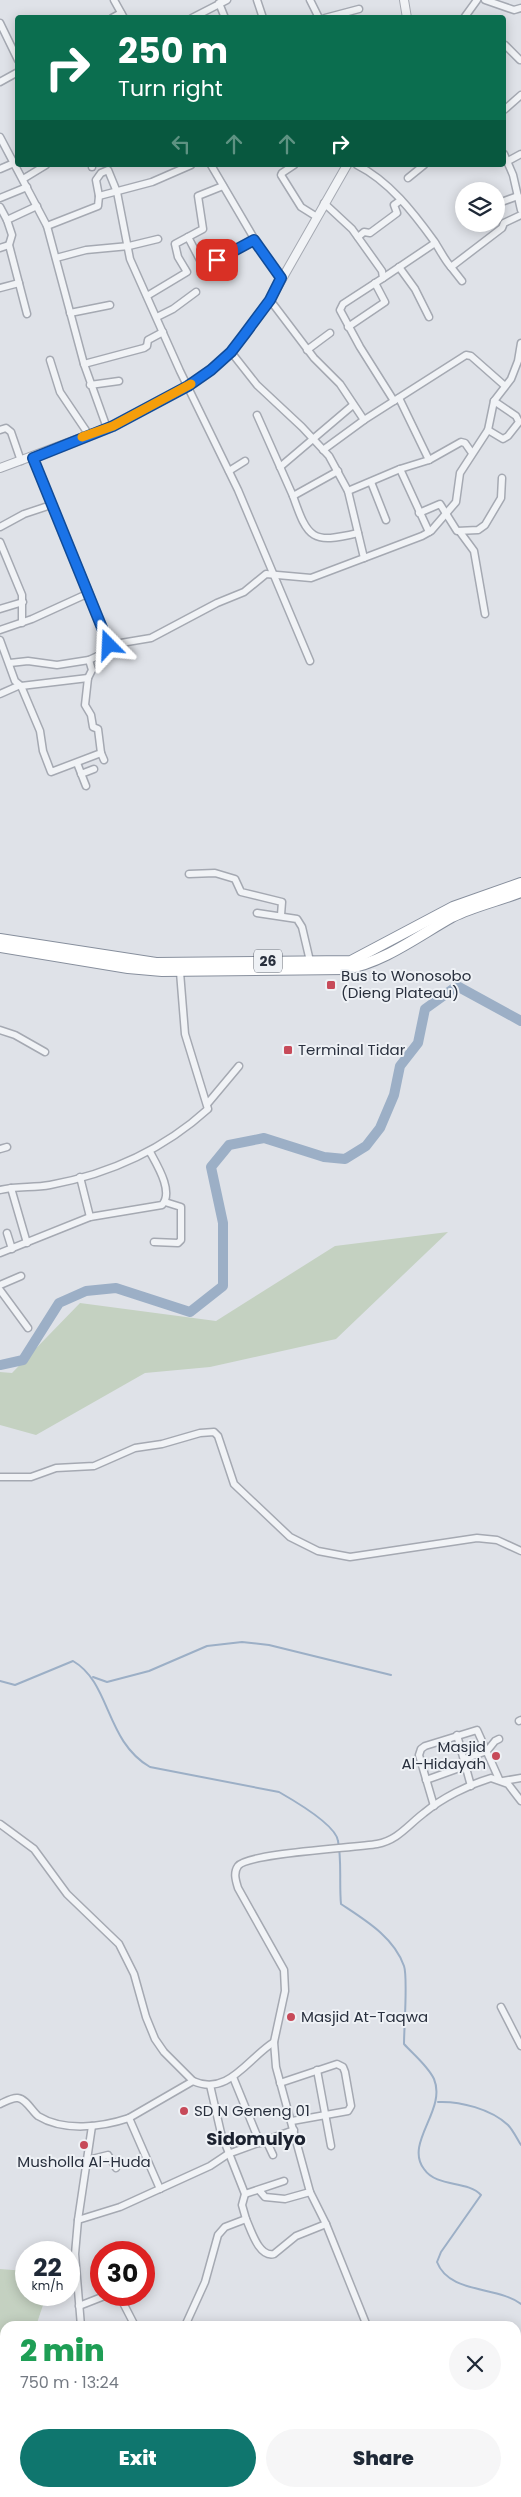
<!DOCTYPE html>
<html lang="en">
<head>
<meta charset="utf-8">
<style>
  :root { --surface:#fff; --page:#f6f6f7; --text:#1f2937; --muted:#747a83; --accent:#0f766e }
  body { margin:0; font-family:Poppins,sans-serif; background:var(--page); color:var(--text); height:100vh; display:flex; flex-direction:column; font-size:19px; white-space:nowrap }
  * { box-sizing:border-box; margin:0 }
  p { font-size:16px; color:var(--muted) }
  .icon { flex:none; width:28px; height:28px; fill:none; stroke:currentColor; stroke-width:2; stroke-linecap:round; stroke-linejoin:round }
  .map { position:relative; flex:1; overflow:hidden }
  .panel { position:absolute; left:0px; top:2321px; width:521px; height:176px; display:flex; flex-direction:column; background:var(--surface); border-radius:15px 15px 0 0; box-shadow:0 2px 12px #0003 }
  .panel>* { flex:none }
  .banner { position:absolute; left:15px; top:15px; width:491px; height:152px; border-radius:5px; box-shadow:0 2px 12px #0003; background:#0b6e4f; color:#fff; overflow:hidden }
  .controls { position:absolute; left:455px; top:182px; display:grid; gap:10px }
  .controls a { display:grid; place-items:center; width:50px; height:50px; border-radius:50%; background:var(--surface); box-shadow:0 2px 12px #0003; font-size:25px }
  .speed { position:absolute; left:15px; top:2241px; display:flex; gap:10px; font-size:25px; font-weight:700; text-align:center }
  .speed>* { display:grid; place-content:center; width:65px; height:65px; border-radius:50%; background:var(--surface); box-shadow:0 2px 12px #0003; line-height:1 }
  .speed small { font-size:12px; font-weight:400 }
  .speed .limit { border:8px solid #d22; background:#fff; color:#111 }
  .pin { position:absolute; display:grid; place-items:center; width:42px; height:42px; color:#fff; margin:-21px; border-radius:10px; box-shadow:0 2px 8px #0006 }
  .me { position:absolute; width:55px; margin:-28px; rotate:339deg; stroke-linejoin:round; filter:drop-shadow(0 0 4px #0008) }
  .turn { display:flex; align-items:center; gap:18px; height:105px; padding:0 20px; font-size:22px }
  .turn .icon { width:65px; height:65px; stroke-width:2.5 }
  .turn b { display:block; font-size:35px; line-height:42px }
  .lanes { display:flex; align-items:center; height:48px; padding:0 20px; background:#0003; justify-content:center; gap:25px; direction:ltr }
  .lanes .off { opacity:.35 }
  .round { display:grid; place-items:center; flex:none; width:52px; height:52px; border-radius:26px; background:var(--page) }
  .headline { display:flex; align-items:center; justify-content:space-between; height:85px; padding:0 20px }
  h1 { font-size:30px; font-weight:800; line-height:38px; color:#1e9e55 }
  .primary-button { display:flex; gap:10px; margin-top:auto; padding:10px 20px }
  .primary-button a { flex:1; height:58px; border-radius:30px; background:var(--accent); color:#fff; font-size:20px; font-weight:800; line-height:58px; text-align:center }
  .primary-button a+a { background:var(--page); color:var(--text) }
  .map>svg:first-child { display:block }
  .green { fill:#c4d1c1 }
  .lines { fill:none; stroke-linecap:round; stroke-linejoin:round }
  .stream { stroke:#9cafc6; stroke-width:2 }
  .river { stroke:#9cafc6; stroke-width:10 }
  .minor-casing { stroke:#a5a9b2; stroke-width:9 }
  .tertiary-casing { stroke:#a5a9b2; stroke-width:10 }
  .trunk-casing { stroke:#878f9d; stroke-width:12 }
  .minor { stroke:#f1f3f6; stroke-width:6 }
  .tertiary { stroke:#f1f3f6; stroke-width:8 }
  .trunk { stroke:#fff; stroke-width:10 }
  .route-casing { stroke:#114b97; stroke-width:12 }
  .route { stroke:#1a73e8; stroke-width:9 }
  .slow { stroke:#f59e0b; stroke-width:9 }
  .poi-dot { fill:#c74a59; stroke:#eef1f5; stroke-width:2 }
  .labels { text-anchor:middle; stroke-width:4; stroke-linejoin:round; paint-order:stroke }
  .shield { fill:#eef1f5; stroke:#646a75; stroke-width:1 }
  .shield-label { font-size:14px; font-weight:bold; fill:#29303e }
  .poi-label { font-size:15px; fill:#29303e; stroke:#eef1f5; text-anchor:start }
  .quarter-label { font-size:18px; font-weight:bold; fill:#1b212f; stroke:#eef1f5 }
</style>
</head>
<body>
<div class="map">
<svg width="521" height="2497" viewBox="0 0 521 2497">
  <rect width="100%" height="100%" fill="#dfe2e8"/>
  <!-- green -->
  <g class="green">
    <path d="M448 1232 336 1339 210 1367 145 1373 36 1435 0 1425V1372L12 1373 80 1303 216 1321 335 1246Z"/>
    <path d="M0 2269 26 2271V2295H44V2302L36 2326H5V2492L84 2493V2497H0Z"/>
  </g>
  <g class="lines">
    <!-- stream -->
    <g class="stream">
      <path d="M93 1677 107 1682 149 1671 207 1646 242 1642 269 1645 391 1675"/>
      <path d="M0 1681 15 1685 73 1661C111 1683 105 1741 150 1767L279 1792C293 1800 336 1825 338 1841 342 1861 339 1883 341 1904 365 1920 394 1937 404 1966 408 1977 404 2028 404 2044 413 2054 428 2066 434 2079 447 2110 404 2143 424 2169 437 2188 467 2180 481 2195L441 2252 437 2262C449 2294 498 2286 521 2304"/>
      <path d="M438 2102C460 2101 491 2109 508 2125 513 2130 517 2139 521 2145"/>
    </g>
    <!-- river -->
    <path class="river" d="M0 1365 23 1360 59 1303 86 1291 116 1288 190 1312 223 1286V1223L211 1167 229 1145 264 1138 324 1157 345 1159 366 1146 380 1128 394 1095 400 1066 418 1043 425 1009 457 986 521 1021"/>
    <defs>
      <g id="minor">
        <path d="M114 0 124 18"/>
        <path d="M257 0 263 18"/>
        <path d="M310 0 319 18"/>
        <path d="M485 0 514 10 521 8"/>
        <path d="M219 3 225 18"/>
        <path d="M112 18 121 13"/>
        <path d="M192 18 227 0"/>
        <path d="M325 18 359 9"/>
        <path d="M464 18 477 0"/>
        <path d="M0 23 18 60"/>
        <path d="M504 46 505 45 520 60"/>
        <path d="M0 82 18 72"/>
        <path d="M504 110 521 95"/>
        <path d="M0 137 47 226 84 364 107 428"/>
        <path d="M504 154 513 175 521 210"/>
        <path d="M508 161 521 154"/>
        <path d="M92 165V167"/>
        <path d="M211 165 255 240 281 279"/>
        <path d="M294 165 282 173 281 175 301 207 317 217"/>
        <path d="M357 165C389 181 413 212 434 241 440 250 444 259 451 267L502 228 504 223 521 215"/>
        <path d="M0 169 14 163"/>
        <path d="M408 178 424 165"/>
        <path d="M23 179 46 165"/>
        <path d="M99 196 96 180 101 173 108 170 117 192 130 259 180 371 238 490 310 661"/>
        <path d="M0 198 27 187"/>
        <path d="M324 203 352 229 382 271 383 278 343 304 340 310 360 347 394 401"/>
        <path d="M496 204 518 196"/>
        <path d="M0 207 7 220"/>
        <path d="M47 226 98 206 99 196 152 182 191 165"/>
        <path d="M188 237 200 260C216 267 241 247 255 240"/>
        <path d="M358 237 364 232 370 233 397 213 394 205 401 200"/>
        <path d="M0 248 9 245"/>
        <path d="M56 258 86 250 129 246 158 239"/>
        <path d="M399 267 415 289 429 317"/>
        <path d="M451 267 462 281"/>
        <path d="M383 278 435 243"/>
        <path d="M0 288 19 283"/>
        <path d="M147 296 187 272 178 257 175 244 203 229 198 196 223 186"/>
        <path d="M270 300 314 358 340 384 364 420"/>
        <path d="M70 313 110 305"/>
        <path d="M27 314 9 245 12 235 7 220 37 206"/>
        <path d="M157 317 173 309 196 292"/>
        <path d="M348 327 385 302 375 283"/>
        <path d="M307 350 330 333"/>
        <path d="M50 360 60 392 89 435"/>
        <path d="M84 364 144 348 147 346 148 340 163 332"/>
        <path d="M90 385 119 381"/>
        <path d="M399 398 429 460 461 442 465 443 472 453"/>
        <path d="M257 415 293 496 338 471"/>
        <path d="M0 430 6 428 11 432 21 461"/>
        <path d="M488 430 503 439 508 436 519 422 516 416 494 401"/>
        <path d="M323 450 364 420 466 355 471 356 505 386"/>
        <path d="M280 467 353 405"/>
        <path d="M400 469 429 532"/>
        <path d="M229 471 245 461"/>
        <path d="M371 482 386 520"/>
        <path d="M348 491 400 469 429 460"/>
        <path d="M293 496C308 539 312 544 358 533"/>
        <path d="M419 513 440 504 457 531 478 530 485 525 501 498 502 478"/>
        <path d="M0 527 24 514 51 505"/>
        <path d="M460 532 474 551 485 614"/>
        <path d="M0 542 22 595V623"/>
        <path d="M364 558 422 536 431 531 456 502 460 473 488 430 494 401 511 379 518 361 521 343"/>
        <path d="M89 593 109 645 151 638 217 603 244 592 266 574 311 578 364 558 348 491 329 456 302 427 257 385 231 352"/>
        <path d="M0 609 23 602"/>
        <path d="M0 630 32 619 89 593 33 457"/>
        <path d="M0 640 15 681 21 686 40 731 43 751 51 772 101 753 98 729 93 727 91 715 85 705 88 678 92 670 89 660 102 654 109 645"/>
        <path d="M10 663 28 661 57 665 89 660"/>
        <path d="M21 686 88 678"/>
        <path d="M0 694 18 686"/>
        <path d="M101 753 104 760"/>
        <path d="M77 763 86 786"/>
        <path d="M81 774 94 769"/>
        <path d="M189 874 215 873 235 879 241 892 282 902 281 915"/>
        <path d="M257 913 297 919 302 927 310 961"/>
        <path d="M0 1030 15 1035 45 1052"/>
        <path d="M208 1103 239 1066"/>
        <path d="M0 1149 7 1147"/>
        <path d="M80 1177 90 1217"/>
        <path d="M11 1188 27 1243"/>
        <path d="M0 1190C16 1186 34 1188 50 1185 109 1174 164 1149 208 1109L185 1034 180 972"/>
        <path d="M7 1233 12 1249"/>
        <path d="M154 1242 178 1243 181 1240V1207L165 1202"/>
        <path d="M0 1253 90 1217 162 1205C174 1192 157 1165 150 1152"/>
        <path d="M0 1285 21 1276"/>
        <path d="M0 1290 28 1328"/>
        <path d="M0 1477H31L56 1468 94 1466 135 1448 162 1444 200 1433 214 1432 218 1436 234 1484 290 1537 318 1551 350 1557 477 1538 497 1540 521 1551"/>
        <path d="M519 1721 521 1720"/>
        <path d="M457 1735 471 1786"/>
        <path d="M464 1759 487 1751 495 1741 499 1739"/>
        <path d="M426 1780 465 1766"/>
        <path d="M503 1781 521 1778"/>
        <path d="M434 1806 419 1755 421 1749 425 1746 477 1730 499 1779"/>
        <path d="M0 1824 34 1849 67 1894 119 1944 134 1974 146 2017 155 2039 164 2052 193 2081"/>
        <path d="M501 2007 521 2046"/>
        <path d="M317 2070 331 2146"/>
        <path d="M233 2077 260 2143"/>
        <path d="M280 2083 337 2064 343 2067 345 2072 351 2106 348 2111 292 2121"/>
        <path d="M210 2085 221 2133 245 2194 284 2181"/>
        <path d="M0 2104C5 2102 12 2097 18 2098 26 2099 32 2111 38 2116 64 2132 102 2127 129 2118"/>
        <path d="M266 2140 273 2155"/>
        <path d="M88 2160 108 2155 116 2168"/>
        <path d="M160 2189 129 2118 193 2081C228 2097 248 2058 274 2042"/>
        <path d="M259 2190 265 2197 285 2199 310 2192"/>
        <path d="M246 2219C251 2230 259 2258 274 2254L296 2236 326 2224"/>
        <path d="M78 2220 92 2126"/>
        <path d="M119 2295 135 2326"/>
        <path d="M79 2306 107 2295"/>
        <path d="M81 2326 75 2254 78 2220 120 2207 210 2166 228 2154 294 2130"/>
        <path d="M185 2326 205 2282 218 2235 225 2227 246 2219 242 2205 245 2194"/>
        <path d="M367 2326 326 2224 310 2192 276 2067 274 2042 285 1991 284 1970 238 1888C236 1881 233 1873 238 1866 248 1853 354 1848 377 1844 398 1840 408 1825 424 1813 442 1798 468 1785 491 1778L508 1784 521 1801"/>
        <path d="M391 2492 395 2497"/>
        <path d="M431 2492 433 2497"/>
        <path d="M87 2497 88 2492"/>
        <path d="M316 2497 326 2492"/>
      </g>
      <g id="tertiary">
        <path d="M404 0 407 18"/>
        <path d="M0 468 113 426 188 386 223 360 245 335 270 300 347 165"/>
      </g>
      <g id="trunk">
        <path d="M0 939 156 963 351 961 453 907 521 883"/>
        <path d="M0 947 128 968 162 971 345 969C383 963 418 936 452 917 474 906 498 901 521 892"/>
      </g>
    </defs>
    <!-- minor casing -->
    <use href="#minor" class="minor-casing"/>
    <!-- tertiary casing -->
    <use href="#tertiary" class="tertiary-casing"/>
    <!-- trunk casing -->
    <use href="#trunk" class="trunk-casing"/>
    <!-- minor -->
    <use href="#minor" class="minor"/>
    <!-- tertiary -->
    <use href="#tertiary" class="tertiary"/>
    <!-- trunk -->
    <use href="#trunk" class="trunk"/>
  </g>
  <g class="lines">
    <defs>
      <path id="route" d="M109 645 33 458 113 426 188 386 211 370 231 352 244 335 270 300 281 278 254 240 217 260"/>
    </defs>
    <!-- route casing -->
    <use href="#route" class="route-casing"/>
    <!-- route -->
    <use href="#route" class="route"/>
    <!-- slow -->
    <path class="slow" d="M82 437 113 426 191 384"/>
  </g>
  <!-- markers -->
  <g class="poi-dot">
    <rect x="326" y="980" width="10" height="10" rx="2.5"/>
    <rect x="283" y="1045" width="10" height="10" rx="2.5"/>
    <circle cx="496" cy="1756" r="5"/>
    <circle cx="291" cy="2017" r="5"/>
    <circle cx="184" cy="2111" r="5"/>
    <circle cx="84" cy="2145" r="5"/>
  </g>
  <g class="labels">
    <!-- shield labels -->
    <rect class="shield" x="254" y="949.5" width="28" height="23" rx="4"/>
    <g class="shield-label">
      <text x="268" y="966">26</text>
    </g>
    <!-- poi labels -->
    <g class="poi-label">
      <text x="341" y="981">Bus to Wonosobo<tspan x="341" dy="17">(Dieng Plateau)</tspan></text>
      <text x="298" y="1055">Terminal Tidar</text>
      <text x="486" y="1752" text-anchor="end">Masjid<tspan x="486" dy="17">Al-Hidayah</tspan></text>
      <text x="301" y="2022">Masjid At-Taqwa</text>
      <text x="194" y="2116">SD N Geneng 01</text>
      <text x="84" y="2167" text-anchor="middle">Musholla Al-Huda</text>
    </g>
    <!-- quarter labels -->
    <g class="quarter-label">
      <text x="256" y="2145">Sidomulyo</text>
    </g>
  </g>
</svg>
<div class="controls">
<a><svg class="icon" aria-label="layers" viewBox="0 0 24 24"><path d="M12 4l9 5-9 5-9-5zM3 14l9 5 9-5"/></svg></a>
</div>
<div class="speed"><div>22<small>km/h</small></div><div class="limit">30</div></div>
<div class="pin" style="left:217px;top:260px;background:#d93025"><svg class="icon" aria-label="arrive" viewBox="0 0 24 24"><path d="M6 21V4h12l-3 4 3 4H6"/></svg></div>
<svg class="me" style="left:109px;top:645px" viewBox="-20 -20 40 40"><path d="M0-17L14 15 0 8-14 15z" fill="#1a73e8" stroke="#fff" stroke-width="4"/></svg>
<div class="banner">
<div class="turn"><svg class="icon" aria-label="right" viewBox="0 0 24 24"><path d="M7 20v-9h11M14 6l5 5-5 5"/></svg><div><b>250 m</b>Turn right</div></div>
<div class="lanes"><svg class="icon off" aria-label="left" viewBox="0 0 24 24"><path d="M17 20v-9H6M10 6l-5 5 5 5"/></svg><svg class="icon off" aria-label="ahead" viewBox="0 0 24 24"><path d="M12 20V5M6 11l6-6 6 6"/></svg><svg class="icon off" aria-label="ahead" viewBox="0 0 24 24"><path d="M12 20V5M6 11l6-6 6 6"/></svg><svg class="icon" aria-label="right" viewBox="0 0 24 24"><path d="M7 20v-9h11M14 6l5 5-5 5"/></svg></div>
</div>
<section class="panel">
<div class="headline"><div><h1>2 min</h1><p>750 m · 13:24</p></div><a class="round"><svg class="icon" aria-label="close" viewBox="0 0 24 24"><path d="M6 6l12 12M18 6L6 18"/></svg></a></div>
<div class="primary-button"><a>Exit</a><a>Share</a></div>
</section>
</div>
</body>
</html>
